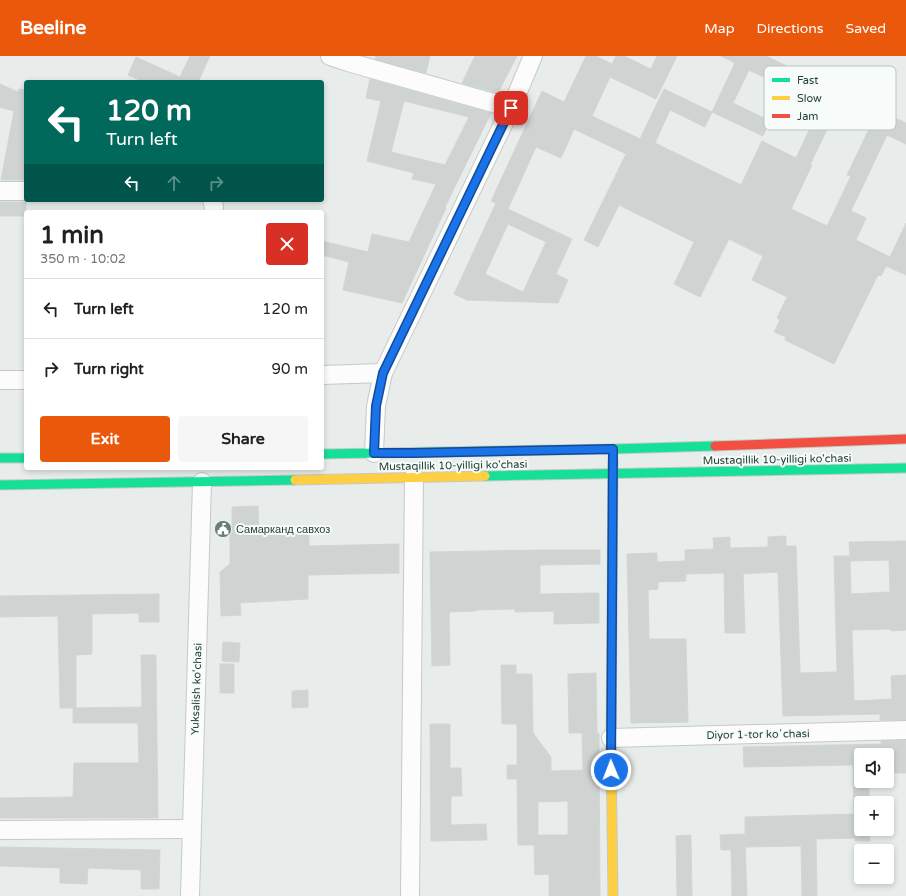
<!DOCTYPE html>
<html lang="en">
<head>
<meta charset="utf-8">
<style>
  :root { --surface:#fff; --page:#f6f6f6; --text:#202124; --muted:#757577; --line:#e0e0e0; --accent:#ea580c }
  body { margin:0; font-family:"Varela Round",sans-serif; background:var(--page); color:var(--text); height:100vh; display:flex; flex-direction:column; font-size:15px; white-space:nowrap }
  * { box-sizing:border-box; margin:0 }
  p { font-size:13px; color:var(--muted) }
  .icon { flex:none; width:22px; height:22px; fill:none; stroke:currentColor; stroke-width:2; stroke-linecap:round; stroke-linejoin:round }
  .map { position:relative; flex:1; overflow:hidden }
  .drawer { position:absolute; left:24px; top:154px; width:300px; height:260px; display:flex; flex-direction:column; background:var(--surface); border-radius:4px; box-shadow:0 2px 6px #0003 }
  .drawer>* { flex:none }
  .top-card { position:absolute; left:24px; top:24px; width:300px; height:122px; border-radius:4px; box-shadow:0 2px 6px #0003; background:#00695c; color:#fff; overflow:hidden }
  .tools { position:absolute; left:854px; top:692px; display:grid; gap:8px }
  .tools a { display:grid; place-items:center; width:40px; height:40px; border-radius:4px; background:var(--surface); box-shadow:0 2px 6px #0003; font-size:20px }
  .pin { position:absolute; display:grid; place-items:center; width:34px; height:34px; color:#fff; margin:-17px; border-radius:8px; box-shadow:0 2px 6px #0006 }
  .me { position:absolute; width:44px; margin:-22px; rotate:359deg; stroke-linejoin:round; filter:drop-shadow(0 0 3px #0008) }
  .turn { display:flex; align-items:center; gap:14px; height:84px; padding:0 16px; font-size:18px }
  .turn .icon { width:52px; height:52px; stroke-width:2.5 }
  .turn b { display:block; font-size:28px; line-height:34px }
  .lanes { display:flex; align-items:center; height:38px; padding:0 16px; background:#0003; justify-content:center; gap:20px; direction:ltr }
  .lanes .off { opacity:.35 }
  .round { display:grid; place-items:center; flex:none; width:42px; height:42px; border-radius:4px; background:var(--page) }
  .overview { display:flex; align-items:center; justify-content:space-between; height:68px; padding:0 16px }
  h1 { font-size:24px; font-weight:700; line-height:30px }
  .primary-button { display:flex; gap:8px; margin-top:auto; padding:8px 16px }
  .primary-button a { flex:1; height:46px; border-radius:4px; background:var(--accent); color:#fff; font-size:16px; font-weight:700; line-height:46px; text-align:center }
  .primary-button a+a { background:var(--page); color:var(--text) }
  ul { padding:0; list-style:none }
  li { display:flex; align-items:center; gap:12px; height:60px; padding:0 16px; border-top:1px solid var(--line) }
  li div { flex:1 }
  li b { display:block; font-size:15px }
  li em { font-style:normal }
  header { display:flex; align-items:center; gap:24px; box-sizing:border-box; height:56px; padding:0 20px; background:var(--accent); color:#fff }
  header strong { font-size:19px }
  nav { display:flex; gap:22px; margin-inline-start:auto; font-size:14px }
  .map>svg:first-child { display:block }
  .building { fill:#cfd4d2; stroke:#d1d6d4; fill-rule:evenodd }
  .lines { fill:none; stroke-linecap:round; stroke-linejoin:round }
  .street-casing { stroke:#c5cac8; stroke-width:20 }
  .fast-casing { stroke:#c3cbc8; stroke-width:11 }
  .slow-casing { stroke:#c3cbc8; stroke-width:11 }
  .jam-casing { stroke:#c3cbc8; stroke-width:11 }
  .street { stroke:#fcfcfc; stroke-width:18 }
  .fast { stroke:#16e098; stroke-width:9 }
  .slow { stroke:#ffcf43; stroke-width:9 }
  .jam { stroke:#f24e42; stroke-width:9 }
  .route-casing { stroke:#114b97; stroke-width:10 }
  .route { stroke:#1a73e8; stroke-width:7 }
  .labels { text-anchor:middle; stroke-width:4; stroke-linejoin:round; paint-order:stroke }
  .street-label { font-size:11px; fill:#24423a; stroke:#f7fbf9 }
  .poi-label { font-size:11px; fill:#24423a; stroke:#f7fbf9; text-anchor:start }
  .key { fill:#f7fbf9; stroke:#b8c4c0; stroke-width:1 }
  .key-label { font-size:11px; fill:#24423a }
</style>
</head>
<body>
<header>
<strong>Beeline</strong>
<nav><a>Map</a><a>Directions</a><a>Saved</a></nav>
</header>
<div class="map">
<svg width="906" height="840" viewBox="0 0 906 840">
  <rect width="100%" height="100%" fill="#e8edeb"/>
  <!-- building -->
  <g class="building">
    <path d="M190 0H210L198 26H144L128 19 136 1 180 21Z"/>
    <path d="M376 0H430L426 17 375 3Z"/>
    <path d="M475 0H517L498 37 462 27Z"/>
    <path d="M586 0H596L612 8 616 0H624L651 13 657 0H677L656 43 610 21 592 60 640 83 664 33 712 56 735 7 721 0H766L906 67V88L887 79 851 155 866 162 856 184 890 201 906 167V219L886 210 881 220 878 219 834 308 785 284 786 281 774 276 780 264 777 262 787 241 752 224 763 200 729 183 700 241 674 228 694 186 619 149 598 191 584 184 626 98 574 73 561 102 536 91 508 153 572 183 556 218 568 224 558 247 467 244 454 238 496 147 491 145 542 35 564 46ZM749 14 821 49 796 102 762 85 741 129 655 87 670 54 705 71 712 56 763 80 770 65 733 47ZM836 55 870 71 847 119 851 120 827 170 791 153 812 109H810ZM508 168 546 186 523 236 485 218Z"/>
    <path d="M370 23 491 57 445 151 446 152 402 247 343 234 349 206 322 199V185L368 196 372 178 409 186 436 128 412 123 414 117 367 105 381 45 366 42ZM404 45 469 61 445 109 391 96Z"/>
    <path d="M0 28 18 36 19 33 26 34V124H1L14 55 0 51Z"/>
    <rect x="0" y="146" width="26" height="14"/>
    <path d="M258 450 259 478 309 477V490L399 488V517L308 519V543L240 547 241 559 221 560 220 516 230 508V477H232V451Z"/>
    <path d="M786 480V490H796L800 617 837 616 834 500H850L849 486 906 485V574L891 575V573L852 574 854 645 892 643 891 620 906 619V664H880V658L783 660 778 516 743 518 745 577H725L724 517 686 518V525L658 526V533L648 534 649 583H686L688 666 631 667 627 498 657 497V506L685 505V494L714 493 713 482 730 481V492L768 491V481ZM889 504 890 536 851 538 850 505Z"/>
    <path d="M539 494H600V508L540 509V538L599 537V567L554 568V555L515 556V553L476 554V555L449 556 450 609 432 610 430 496Z"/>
    <path d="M159 538V566H139V557L92 558V598L76 599V652L142 651 141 599H156L158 762H0V742L73 741 74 707H139L138 667H73V652H60L58 560 0 561V540Z"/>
    <path d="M223 586 240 587 239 606 222 605Z"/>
    <rect x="220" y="608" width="14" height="29"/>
    <path d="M501 609H516V618H532L533 677 551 701V715L583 714 582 677H569L568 618 596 617 597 677H599L600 840H549V818L535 819 534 789H518L517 723H507V709H517V668H502ZM568 745V779H538V746Z"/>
    <path d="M308 634V651L292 652V635Z"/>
    <path d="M430 668H450V712H461L462 740H451V769L486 768 487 784 431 785Z"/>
    <path d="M906 684V717H887V699H861V725H869V747H861V773H869L870 785H855V782L816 783 817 840H802L801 790 746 791 745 784 747 840H732L731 794H721L720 779 745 778V761L854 758 853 709 744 711 743 691 881 688V685Z"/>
    <path d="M691 779 692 840H677L676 780Z"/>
    <path d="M0 791 160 794 159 833H141V814L88 812 87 828 60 827V812L0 810Z"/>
  </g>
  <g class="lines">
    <defs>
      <g id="street">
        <path d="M330 0 348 6 511 52"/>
        <path d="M0 135H26"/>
        <path d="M212 144 214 151V156"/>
        <path d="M322 319 383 317"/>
        <path d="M0 324H26"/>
        <path d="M374 397 376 350 383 317 511 52 533 0"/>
        <path d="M611 682 906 674"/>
        <path d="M0 774 191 773"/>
        <path d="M190 840 202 426"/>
        <path d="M410 840 414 421"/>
      </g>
      <g id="fast">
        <path d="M322 398 613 393 715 390"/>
        <path d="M0 402H26"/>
        <path d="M485 420 906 412"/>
        <path d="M0 429 295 424"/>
        <path d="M611 691 613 404"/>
      </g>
      <g id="slow">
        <path d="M295 424 485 420"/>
        <path d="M611 691 613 840"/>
      </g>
      <path id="jam" d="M715 390 906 383"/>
    </defs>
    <!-- street casing -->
    <use href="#street" class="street-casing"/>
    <!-- fast casing -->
    <use href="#fast" class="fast-casing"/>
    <!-- slow casing -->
    <use href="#slow" class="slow-casing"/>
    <!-- jam casing -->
    <use href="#jam" class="jam-casing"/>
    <!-- street -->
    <use href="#street" class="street"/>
    <!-- fast -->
    <use href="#fast" class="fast"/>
    <!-- slow -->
    <use href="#slow" class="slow"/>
    <!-- jam -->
    <use href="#jam" class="jam"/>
  </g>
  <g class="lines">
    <defs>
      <path id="route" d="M511 52 383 317 376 350 374 397H413L613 393 611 714"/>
    </defs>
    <!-- route casing -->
    <use href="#route" class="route-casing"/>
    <!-- route -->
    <use href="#route" class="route"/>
  </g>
  <!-- icons -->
  <defs>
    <symbol id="civic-disc" viewBox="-11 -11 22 22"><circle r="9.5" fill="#697e78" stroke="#f7fbf9"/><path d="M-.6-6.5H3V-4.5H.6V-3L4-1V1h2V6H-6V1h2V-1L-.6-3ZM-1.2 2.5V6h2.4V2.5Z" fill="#fff"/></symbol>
  </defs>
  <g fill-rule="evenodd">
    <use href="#civic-disc" x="213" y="463" width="20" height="20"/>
  </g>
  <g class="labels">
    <!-- street labels -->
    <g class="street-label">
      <text transform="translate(777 403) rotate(-1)" y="4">Mustaqillik 10-yilligi ko'chasi</text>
      <text transform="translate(453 409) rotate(-1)" y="4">Mustaqillik 10-yilligi ko'chasi</text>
      <text transform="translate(196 633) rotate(-88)" y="4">Yuksalish ko'chasi</text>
      <text transform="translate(758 678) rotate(-1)" y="4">Diyor 1-tor koʻchasi</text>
    </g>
    <!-- poi labels -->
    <g class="poi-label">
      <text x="236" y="477">Самарканд савхоз</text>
    </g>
  </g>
  <!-- legend -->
  <rect x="764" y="10" width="132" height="64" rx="6" class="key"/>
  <rect x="772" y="22" width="18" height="4" fill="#16e098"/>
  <rect x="772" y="40" width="18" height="4" fill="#ffcf43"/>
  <rect x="772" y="58" width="18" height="4" fill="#f24e42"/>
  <g class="key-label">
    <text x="797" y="28">Fast</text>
    <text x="797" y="46">Slow</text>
    <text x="797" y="64">Jam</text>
  </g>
</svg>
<div class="tools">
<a><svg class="icon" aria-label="sound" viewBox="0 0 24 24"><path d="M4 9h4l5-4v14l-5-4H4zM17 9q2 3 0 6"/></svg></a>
<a>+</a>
<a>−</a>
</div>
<div class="pin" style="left:511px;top:52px;background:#d93025"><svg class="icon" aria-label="arrive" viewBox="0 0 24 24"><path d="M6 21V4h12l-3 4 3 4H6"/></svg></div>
<svg class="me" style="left:611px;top:714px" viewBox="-20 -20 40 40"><circle r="17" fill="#1a73e8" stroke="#fff" stroke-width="3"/><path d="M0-11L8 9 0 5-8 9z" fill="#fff"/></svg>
<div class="top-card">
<div class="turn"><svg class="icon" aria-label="left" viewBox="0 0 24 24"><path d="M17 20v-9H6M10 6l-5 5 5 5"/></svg><div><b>120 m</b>Turn left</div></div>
<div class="lanes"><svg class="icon" aria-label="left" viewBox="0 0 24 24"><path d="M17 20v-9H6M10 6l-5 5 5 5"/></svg><svg class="icon off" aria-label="ahead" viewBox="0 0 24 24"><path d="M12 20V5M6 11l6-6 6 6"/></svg><svg class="icon off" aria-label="right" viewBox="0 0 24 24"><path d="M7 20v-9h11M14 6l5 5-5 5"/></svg></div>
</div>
<section class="drawer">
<div class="overview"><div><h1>1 min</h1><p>350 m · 10:02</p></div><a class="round" style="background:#d93025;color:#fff"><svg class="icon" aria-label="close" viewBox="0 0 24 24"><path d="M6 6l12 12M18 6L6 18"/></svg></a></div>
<ul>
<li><svg class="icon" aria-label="left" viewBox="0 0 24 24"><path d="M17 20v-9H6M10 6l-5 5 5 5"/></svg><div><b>Turn left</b></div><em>120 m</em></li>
<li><svg class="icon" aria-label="right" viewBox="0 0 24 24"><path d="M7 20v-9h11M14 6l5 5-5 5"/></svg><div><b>Turn right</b></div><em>90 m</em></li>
</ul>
<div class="primary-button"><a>Exit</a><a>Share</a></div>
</section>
</div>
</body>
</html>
